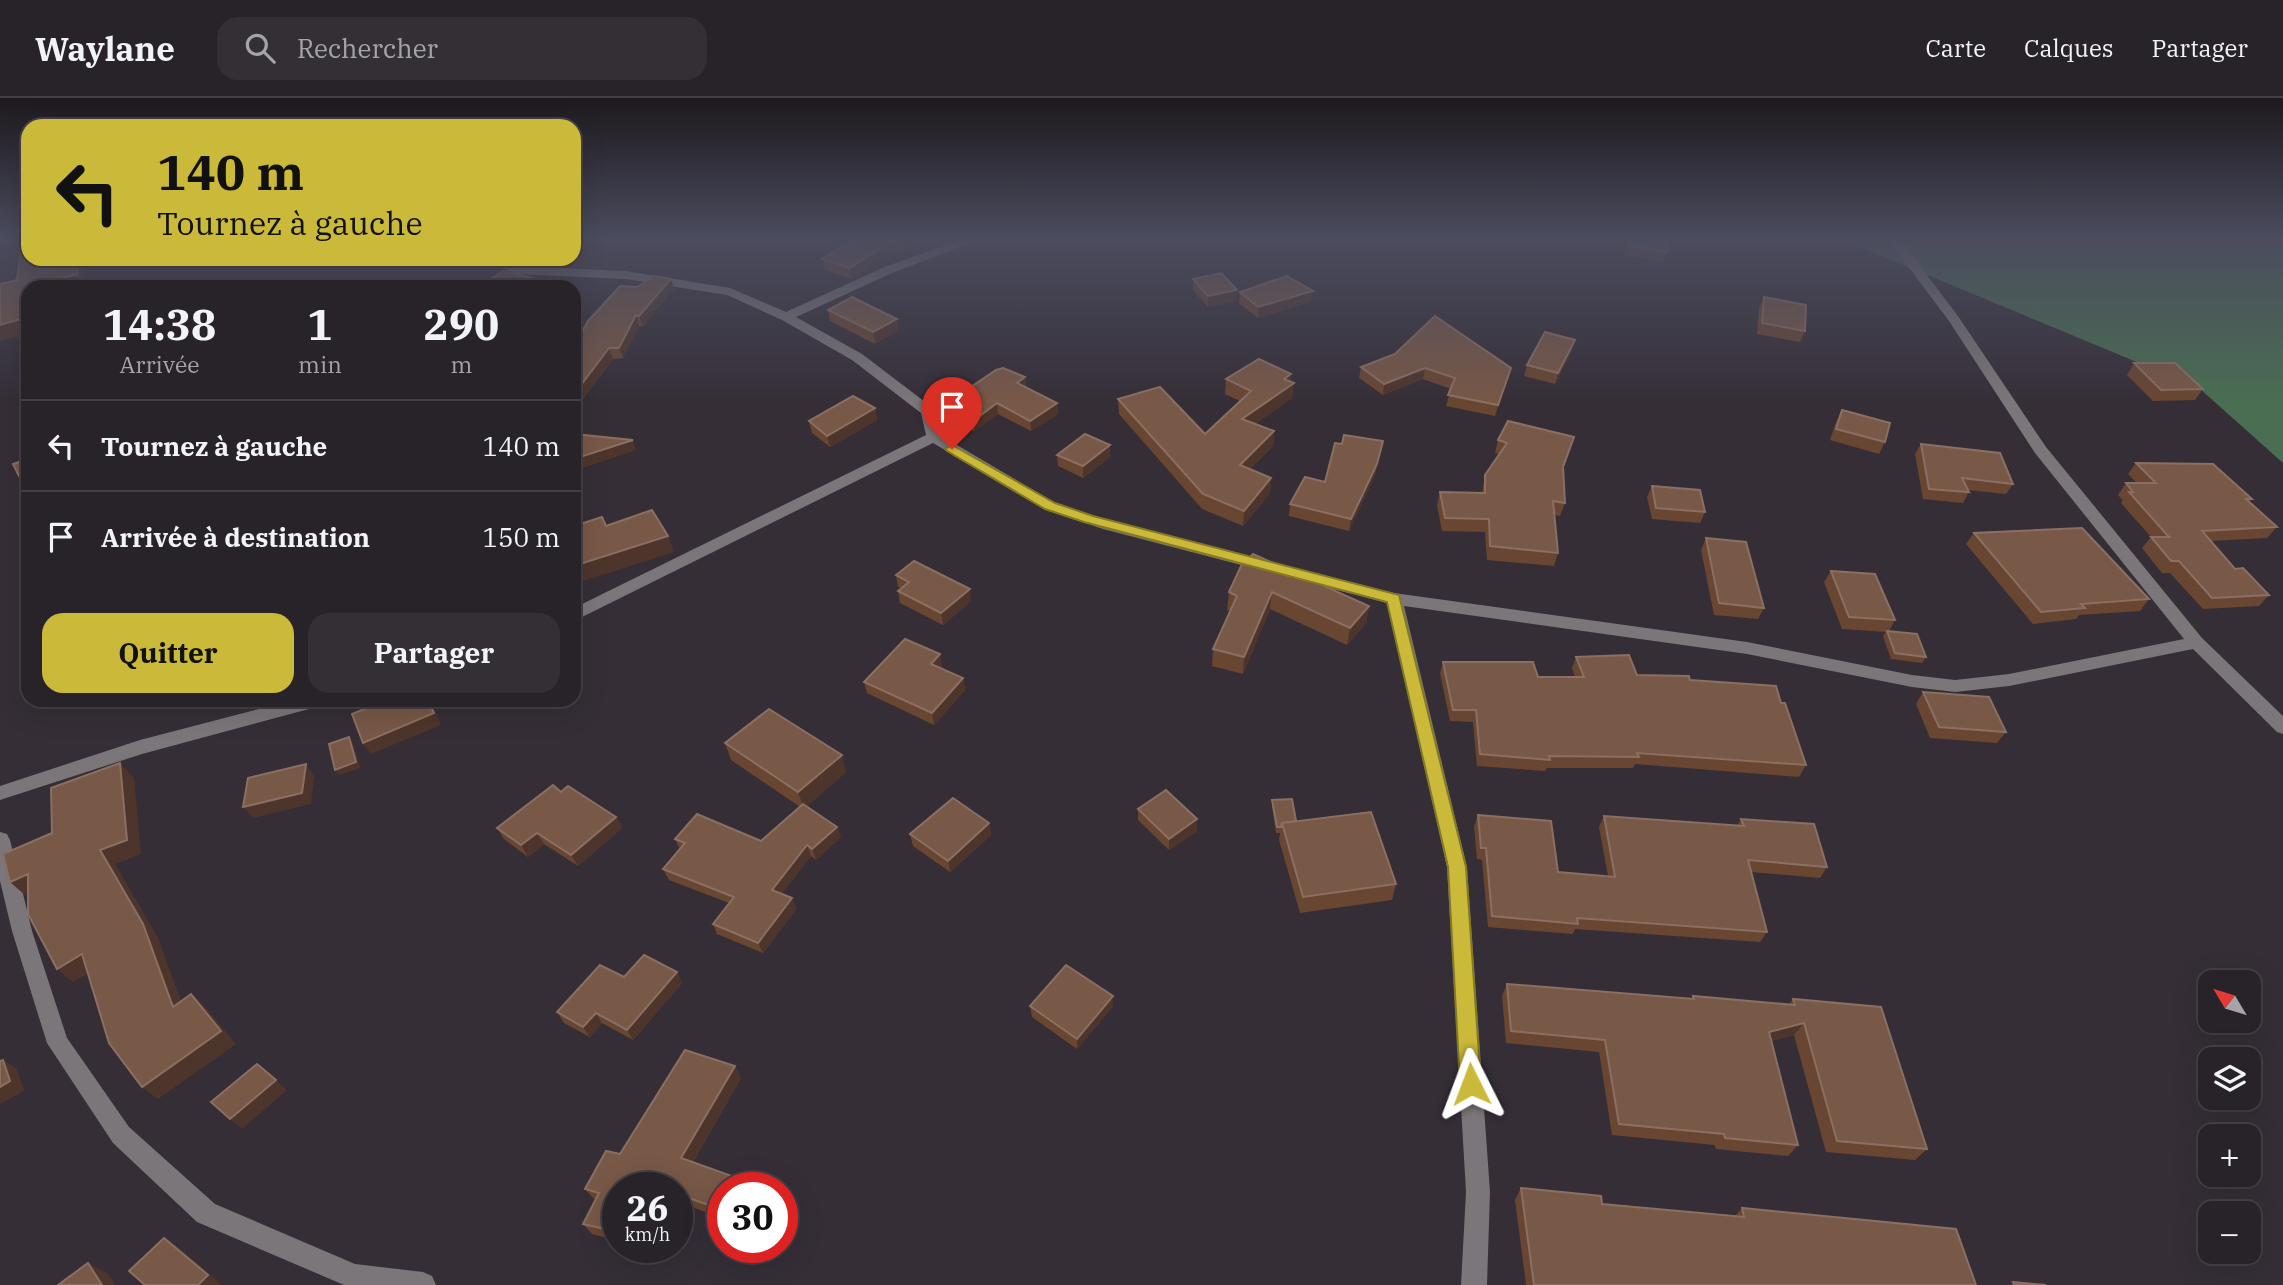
<!DOCTYPE html>
<html lang="fr">
<head>
<meta charset="utf-8">
<style>
  :root { --surface:#282229; --page:#342f35; --text:#f1f3f6; --muted:#a5a4a8; --line:#443f46; --accent:#cbba39 }
  body { margin:0; font-family:"IBM Plex Serif",serif; background:var(--page); color:var(--text); height:100vh; display:flex; flex-direction:column; font-size:26px; white-space:nowrap }
  * { box-sizing:border-box; margin:0 }
  p { font-size:23px; color:var(--muted) }
  .icon { flex:none; width:38px; height:38px; fill:none; stroke:currentColor; stroke-width:2; stroke-linecap:round; stroke-linejoin:round }
  .map { position:relative; flex:1; overflow:hidden }
  .details { position:absolute; left:21px; top:182px; width:560px; height:427px; display:flex; flex-direction:column; background:var(--surface); border-radius:21px; box-shadow:0 7px 28px #0002,0 0 0 2px var(--line) }
  .details>* { flex:none }
  .hud { position:absolute; left:21px; top:21px; width:560px; height:147px; border-radius:21px; box-shadow:0 7px 28px #0002,0 0 0 2px var(--line); background:#cbba39; color:#111; overflow:hidden }
  .needle { width:46px; rotate:308deg }
  .fabs { position:absolute; left:2198px; top:872px; display:grid; gap:14px }
  .fabs a { display:grid; place-items:center; width:63px; height:63px; border-radius:14px; background:var(--surface); box-shadow:0 7px 28px #0002,0 0 0 2px var(--line); font-size:35px }
  .speed { position:absolute; left:602px; top:1074px; display:flex; gap:14px; font-size:35px; font-weight:700; text-align:center }
  .speed>* { display:grid; place-content:center; width:91px; height:91px; border-radius:50%; background:var(--surface); box-shadow:0 7px 28px #0002,0 0 0 2px var(--line); line-height:1 }
  .speed small { font-size:18px; font-weight:400 }
  .speed .limit { border:10px solid #d22; background:#fff; color:#111 }
  .pin { position:absolute; display:grid; place-items:center; width:60px; height:60px; color:#fff; margin:-72px -30px; border-radius:50% 50% 50% 0; rotate:-45deg; box-shadow:0 0 7px #0007 }
  .pin .icon { rotate:45deg }
  .me { position:absolute; width:77px; margin:-38px; rotate:357deg; stroke-linejoin:round; filter:drop-shadow(0 0 5px #0008) }
  .turn { display:flex; align-items:center; gap:24px; height:147px; padding:0 21px; font-size:32px }
  .turn .icon { width:91px; height:91px; stroke-width:2.5 }
  .turn b { display:block; font-size:49px; line-height:60px }
  .eta { display:flex; justify-content:space-evenly; align-items:center; height:119px; text-align:center }
  .eta b { font-size:42px; font-weight:700; line-height:49px }
  .cta { display:flex; gap:14px; margin-top:auto; padding:14px 21px }
  .cta a { flex:1; height:80px; border-radius:21px; background:var(--accent); color:#111; font-size:28px; font-weight:700; line-height:80px; text-align:center }
  .cta a+a { background:var(--page); color:var(--text) }
  ul { padding:0; list-style:none }
  li { display:flex; align-items:center; gap:21px; height:91px; padding:0 21px; border-top:2px solid var(--line) }
  li div { flex:1 }
  li b { display:block; font-size:26px }
  li em { font-style:normal }
  header { display:flex; align-items:center; gap:42px; box-sizing:border-box; height:98px; padding:0 35px; background:var(--surface); border-bottom:2px solid var(--line) }
  header strong { font-size:33px }
  nav { display:flex; gap:38px; margin-inline-start:auto; font-size:24px }
  .search { width:490px; height:63px; background:var(--page); display:flex; align-items:center; gap:18px; box-sizing:border-box; padding:0 24px; border-radius:21px; color:var(--muted); font-size:26px }
  .map>svg:first-child { display:block }
  .forest { fill:#496e52 }
  .lines { fill:none; stroke-linecap:round; stroke-linejoin:round }
  .minor { fill:#7b7679; fill-rule:evenodd }
  .wall { fill:#694632 }
  .shaded-wall { fill:#4e352c }
  .building { fill:#785847; stroke:#8a6f62; stroke-width:2 }
  .route { fill:#cbba39; stroke:#847925; stroke-width:2 }
</style>
</head>
<body>
<header>
<strong>Waylane</strong>
<div class="search"><svg class="icon" aria-label="search" viewBox="0 0 24 24"><circle cx="10" cy="10" r="6"/><path d="M15 15l6 6"/></svg>Rechercher</div>
<nav><a>Carte</a><a>Calques</a><a>Partager</a></nav>
</header>
<div class="map">
<svg width="2283" height="1187" viewBox="0 0 2283 1187">
  <rect width="100%" height="100%" fill="#352e37"/>
  <!-- forest -->
  <path class="forest" d="M1836 139H2283V365L2199 290Z"/>
  <g class="lines">
    <!-- minor -->
    <g class="minor">
      <path d="M968 139H985L890 176 796 219 862 256 933 310 940 337 1055 405 1113 424 1394 495 1747 544 1912 577 1955 582 2009 576 2184 541 2035 355 1949 223 1886 139H1898L1958 218 2046 349 2202 540 2283 618V636L2277 634 2193 551 2009 588 1955 594 1912 589 1747 556 1404 508 1467 769 1490 1094 1487 1187H1461L1466 1094 1447 769 1387 505 1103 431 1045 411 933 345 574 523V510L926 337 921 315 852 262 782 222 727 197 626 181 516 176 479 161H496L517 168 626 173 730 190 786 214 882 170Z"/>
      <path d="M293 602H327L324 607 142 656 0 702V688L140 642Z"/>
      <path d="M0 734 7 736 10 742 32 833 67 940 129 1029 215 1106 355 1166 423 1174 432 1178 436 1187H344L197 1124 113 1045 47 945 12 833 0 783Z"/>
    </g>
  </g>
  <!-- wall -->
  <g class="wall">
    <path d="M844 139H940L928 147 916 143 901 154 896 152 852 181 825 172 822 161 849 144 845 143Z"/>
    <path d="M1627 147 1667 154 1664 164 1624 157Z"/>
    <path d="M671 181 674 191 643 228H639L623 260 613 261 582 302H574V248L637 189Z"/>
    <path d="M1193 181 1237 192 1236 203 1208 209 1193 192Z"/>
    <path d="M1240 194 1311 204 1258 220 1239 205Z"/>
    <path d="M1764 199 1805 233 1800 244 1757 236 1759 210Z"/>
    <path d="M828 212 899 232 875 246 830 223Z"/>
    <path d="M1572 253 1555 286 1524 278 1527 267Z"/>
    <path d="M1395 256 1508 281 1495 318 1446 308 1451 291 1423 281 1383 297 1359 280 1361 269Z"/>
    <path d="M2134 265 2203 291 2195 302 2153 303 2127 277Z"/>
    <path d="M1291 276V284L1294 285 1292 300 1255 326 1274 333 1273 348 1250 371 1271 380 1270 395 1243 428 1202 411 1119 316 1118 301 1205 336 1240 303 1225 296 1226 281Z"/>
    <path d="M1025 279 1026 289 1057 305 1058 316 1031 333 998 316 974 333 948 321 946 310 953 306V301Z"/>
    <path d="M875 310 877 322 830 349 812 335 809 323Z"/>
    <path d="M1842 312 1885 344 1879 356 1830 342 1836 324Z"/>
    <path d="M1498 342 1570 352 1563 371 1565 405 1560 418 1554 417 1558 455 1554 468 1487 462 1485 434 1442 433 1437 407 1440 394 1482 395 1485 377 1499 356 1495 355Z"/>
    <path d="M1383 343 1375 377 1349 433 1289 418 1290 406 1325 384 1342 346Z"/>
    <path d="M1921 346 2013 386 2006 396 1968 392 1969 394 1963 405 1923 401 1915 356Z"/>
    <path d="M1110 347V359L1083 380 1058 368 1057 357Z"/>
    <path d="M2136 365 2252 401 2249 404 2277 429 2267 440 2211 443 2235 471 2269 497 2259 508 2203 511 2170 475H2162L2142 450 2151 439 2121 405 2123 402 2118 397 2126 385H2137L2128 376Z"/>
    <path d="M1652 388 1705 414 1700 425 1652 421 1647 399Z"/>
    <path d="M1974 435 2149 501 2140 513 2079 517 2076 521 2033 526 1966 446Z"/>
    <path d="M1706 440 1764 510 1758 521 1714 517 1701 452Z"/>
    <path d="M1241 468 1369 508 1366 525 1347 547 1270 511 1243 576 1212 568 1213 551 1231 513 1227 512 1229 494Z"/>
    <path d="M1831 473 1895 522 1889 533 1926 559 1922 565 1891 561 1883 538 1886 534 1842 531 1824 484Z"/>
    <path d="M896 477 971 503 943 527 900 505 898 493 901 490 898 489Z"/>
    <path d="M1576 559 1637 577 1690 582 1781 605 1806 667 1799 679 1635 666 1633 670H1547L1545 673 1477 668 1473 624 1450 623 1440 575 1443 564 1538 579H1575L1572 570Z"/>
    <path d="M942 568 940 570 963 580 965 592 934 627 867 595 864 584Z"/>
    <path d="M1923 594 2006 634 1997 645 1930 640 1916 606Z"/>
    <path d="M725 645 846 674 807 708 841 739 816 762 811 758 781 796 792 800 796 811 763 855 717 836 713 826 729 805 669 782 663 771 680 751 675 741 761 743 800 709 731 662Z"/>
    <path d="M561 694 616 719 622 730 578 768 544 746 528 759 504 741 497 730Z"/>
    <path d="M1272 702 1296 723 1396 786 1392 802 1300 815 1279 742 1280 735H1276L1272 708Z"/>
    <path d="M1138 711 1197 721V733L1169 752 1138 722Z"/>
    <path d="M1478 717 1558 774 1608 778 1599 729 1604 718 1737 728 1741 721 1827 769 1820 780 1751 774 1767 834 1760 844 1575 831 1573 836 1488 829 1482 762 1477 761 1474 729Z"/>
    <path d="M989 725 991 737 950 774 913 748 910 736Z"/>
    <path d="M677 874 682 885 633 942 602 925 590 939 564 925 557 914Z"/>
    <path d="M1507 886 1691 901 1693 898 1789 907 1793 901 1927 1051 1915 1062 1826 1054 1794 937 1771 943 1798 1047 1788 1058 1716 1051 1715 1047 1612 1037 1599 954 1506 945 1502 898Z"/>
    <path d="M1113 898V908L1077 951 1032 919 1030 908Z"/>
    <path d="M741 980 693 1064 743 1082 748 1090H723V1120L677 1104V1090H618V1143L592 1136 583 1126 595 1102 585 1091 620 1056Z"/>
    <path d="M1521 1090 1602 1106 1735 1118 1742 1110 1976 1187H1526L1515 1102Z"/>
  </g>
  <!-- shaded-wall -->
  <g class="shaded-wall">
    <path d="M15 139H25L24 151Z"/>
    <path d="M906 139H916V143L901 154 900 143Z"/>
    <path d="M927 139H940L928 147Z"/>
    <path d="M894 142 896 152 852 181 850 170Z"/>
    <path d="M76 161H83L87 189H66L63 180Z"/>
    <path d="M671 181 674 191 643 228 639 218Z"/>
    <path d="M540 182 543 189H529Z"/>
    <path d="M1237 192 1236 203 1208 209V198Z"/>
    <path d="M1313 193 1311 204 1258 220V209Z"/>
    <path d="M636 217 639 228 623 260 619 250Z"/>
    <path d="M28 219V236L0 243V227Z"/>
    <path d="M897 221 899 232 875 246 873 234Z"/>
    <path d="M1575 242 1572 253 1555 286 1558 275Z"/>
    <path d="M609 250 613 261 582 302 578 291Z"/>
    <path d="M1425 270 1423 281 1383 297 1384 286Z"/>
    <path d="M1511 270 1508 281 1495 318 1498 307Z"/>
    <path d="M1291 276 1290 288 1294 285 1292 300 1241 336 1242 321 1284 281Z"/>
    <path d="M1025 279 1026 290 1017 285Z"/>
    <path d="M997 305 998 316 974 333 973 323Z"/>
    <path d="M1057 305 1058 316 1031 333 1030 323Z"/>
    <path d="M875 310 877 322 830 349 827 338Z"/>
    <path d="M1274 333 1273 348 1239 382 1240 367Z"/>
    <path d="M633 342 636 352 574 373V361Z"/>
    <path d="M1383 343 1375 377 1349 433 1351 421Z"/>
    <path d="M1110 347V359L1083 380V368Z"/>
    <path d="M1271 380 1270 395 1243 428 1244 413Z"/>
    <path d="M668 438 674 454 574 486V468Z"/>
    <path d="M970 491 971 503 943 527 941 515Z"/>
    <path d="M1272 494 1270 511 1243 576 1244 559Z"/>
    <path d="M1369 508 1366 525 1347 547 1350 530Z"/>
    <path d="M940 556 942 568 933 578 931 566Z"/>
    <path d="M963 580 965 592 934 627 932 615Z"/>
    <path d="M428 602H430L441 627 371 656 363 645Z"/>
    <path d="M349 639 353 645 360 670 340 677 335 672Z"/>
    <path d="M842 657 846 674 804 711 798 694Z"/>
    <path d="M120 665 134 680 141 756 115 766 158 840 188 922 173 909 100 752Z"/>
    <path d="M306 666 314 678 311 706 253 720 243 709Z"/>
    <path d="M616 719 622 730 578 768 571 757Z"/>
    <path d="M1197 721V733L1169 752V741Z"/>
    <path d="M989 725 991 737 950 774 948 763Z"/>
    <path d="M837 729 841 739 816 762 812 751Z"/>
    <path d="M537 735 544 746 528 759 521 747Z"/>
    <path d="M807 747 811 758 776 803 772 792Z"/>
    <path d="M28 776 44 790 26 798 10 784Z"/>
    <path d="M792 800 796 811 763 855 758 845Z"/>
    <path d="M82 856 98 870 73 884 57 871Z"/>
    <path d="M677 874 682 885 633 942 627 932Z"/>
    <path d="M191 896 206 910 236 946 158 1001 142 989Z"/>
    <path d="M1113 898V908L1077 951V941Z"/>
    <path d="M596 915 602 925 590 939 583 929Z"/>
    <path d="M1804 925 1794 937 1760 946 1769 934Z"/>
    <path d="M3 962 17 971 24 993 0 1006V989Z"/>
    <path d="M735 968 741 980 688 1072 681 1060Z"/>
    <path d="M276 982 287 992 242 1031 230 1021Z"/>
    <path d="M743 1082 748 1090H739Z"/>
    <path d="M164 1140 178 1149 221 1186 220 1187H198Z"/>
    <path d="M88 1165 108 1176 115 1187H102Z"/>
  </g>
  <!-- building -->
  <g class="building">
    <path d="M22 139H28V161H76L78 176 63 180 66 189H28V219L0 227V186L17 182Z"/>
    <path d="M857 139H906L900 143 894 142 850 170 822 161Z"/>
    <path d="M1631 139H1670L1667 154 1627 147Z"/>
    <path d="M503 173 540 182 529 189H478Z"/>
    <path d="M1221 175 1237 192 1208 198 1193 181Z"/>
    <path d="M655 178 671 181 639 218 636 217 619 250H609L578 291H574V248L588 223 620 188 637 189Z"/>
    <path d="M1287 178 1313 193 1258 209 1240 194Z"/>
    <path d="M399 185 409 189H392Z"/>
    <path d="M852 199 897 221 873 234 828 212Z"/>
    <path d="M1764 199 1806 207 1805 233 1762 225Z"/>
    <path d="M1435 218 1511 270 1498 307 1448 297 1455 280 1425 270 1384 286 1361 269 1395 256Z"/>
    <path d="M1545 234 1575 242 1558 275 1527 267Z"/>
    <path d="M1259 261 1291 276 1284 281 1294 285 1242 321 1274 333 1240 367 1271 380 1244 413 1203 396 1118 301 1160 289 1205 336 1251 293 1226 281Z"/>
    <path d="M2134 265H2175L2203 291 2161 292Z"/>
    <path d="M1003 270 1025 279 1017 285 1057 305 1030 323 997 305 973 323 946 310 957 303 953 301 996 272Z"/>
    <path d="M853 298 875 310 827 338 809 323Z"/>
    <path d="M1842 312 1890 325 1885 344 1836 331Z"/>
    <path d="M1508 323 1574 339 1563 369 1565 405 1553 403 1558 455 1490 448 1489 421 1445 420 1440 394 1485 395V377L1507 345 1498 342Z"/>
    <path d="M574 336 633 342 574 361Z"/>
    <path d="M1085 336 1110 347 1083 368 1057 357Z"/>
    <path d="M1344 337 1383 343 1377 366 1351 421 1290 406 1305 379 1325 384 1335 345 1342 346Z"/>
    <path d="M1921 346 2000 355 2013 386 1962 380 1969 394 1929 391Z"/>
    <path d="M28 361V391L26 392 13 366Z"/>
    <path d="M2136 365 2213 366 2252 401H2246L2277 429 2202 433 2235 471 2243 470 2269 497 2212 500 2179 463H2171L2151 439H2169L2129 394H2133L2126 385H2156Z"/>
    <path d="M1652 388 1700 392 1705 414 1656 410Z"/>
    <path d="M652 412 668 438 574 468V428L602 419 606 428Z"/>
    <path d="M2082 430 2149 501 2081 506 2085 510 2041 514 1974 435Z"/>
    <path d="M1706 440 1746 444 1764 510 1719 505Z"/>
    <path d="M1253 456 1369 508 1350 530 1272 494 1244 559 1213 551 1237 498 1229 494 1241 468Z"/>
    <path d="M914 463 970 491 941 515 898 493 909 484 896 477Z"/>
    <path d="M1831 473 1875 476 1895 522 1849 519Z"/>
    <path d="M1887 533 1917 536 1926 559 1895 555Z"/>
    <path d="M905 541 940 556 931 566 963 580 932 615 864 584Z"/>
    <path d="M1629 557 1637 577 1689 578 1690 582 1776 588 1781 605H1785L1806 667 1637 655 1639 659 1549 658 1550 662 1480 656 1476 612H1453L1443 564H1533L1538 579H1584L1576 559Z"/>
    <path d="M1923 594 1989 599 2006 634 1939 629Z"/>
    <path d="M386 602H428L434 615 363 645 352 616Z"/>
    <path d="M769 611 842 657 798 694 725 645Z"/>
    <path d="M349 639 356 664 335 672 329 646Z"/>
    <path d="M120 665 127 742 100 752 143 826 173 909 191 896 221 933 142 989 109 945 82 856 57 871 28 816V776L10 784 3 756 52 735 51 690Z"/>
    <path d="M306 666 302 695 243 709 248 680Z"/>
    <path d="M553 687 561 694 568 688 616 719 571 757 537 735 521 747 497 730Z"/>
    <path d="M1166 692 1197 721 1169 741 1138 711Z"/>
    <path d="M953 700 989 725 948 763 910 736Z"/>
    <path d="M1292 701 1296 723 1282 725 1281 729H1277L1272 702Z"/>
    <path d="M803 706 837 729 812 751 807 747 772 792 792 800 758 845 713 826 734 799 663 771 685 745 675 741 697 716 761 743Z"/>
    <path d="M1371 714 1396 786 1303 799 1282 725Z"/>
    <path d="M1478 717 1551 723 1558 774 1615 779 1604 718 1744 728 1741 721 1814 726 1827 769 1748 762 1767 834 1577 820 1578 826 1492 818 1486 750H1481Z"/>
    <path d="M644 857 677 874 627 932 596 915 583 929 557 914 600 867 624 879Z"/>
    <path d="M1066 867 1113 898 1077 941 1030 908Z"/>
    <path d="M1507 886 1694 901 1693 898 1795 907 1793 901 1881 909 1927 1051 1837 1043 1804 925 1769 934 1798 1047 1725 1040 1724 1036 1619 1026 1605 942 1511 933Z"/>
    <path d="M685 952 735 968 681 1060 743 1082 739 1090H723V1112L677 1096V1090H618V1134L583 1126 599 1095 585 1091 606 1053 620 1056Z"/>
    <path d="M3 962 10 983 0 989V963Z"/>
    <path d="M257 966 276 982 230 1021 211 1004Z"/>
    <path d="M1521 1090 1601 1098 1602 1106 1744 1119 1742 1110 1956 1131 1976 1187H1534Z"/>
    <path d="M164 1140 208 1177 198 1187H145L129 1173Z"/>
    <path d="M88 1165 102 1187H58Z"/>
    <path d="M2013 1184 2046 1187H2014Z"/>
  </g>
  <!-- sky -->
  <linearGradient id="sky" x2="0" y2="1"><stop stop-color="#1d191e"/><stop offset="0.46" stop-color="#4b4c5e"/><stop offset="1" stop-color="#4b4c5e" stop-opacity="0"/></linearGradient>
  <rect width="2283" height="305" fill="url(#sky)"/>
  <!-- route -->
  <path class="route" d="M952 347 1055 405 1093 418 1399 497 1466 769 1481 986 1478 992 1471 995 1463 992 1460 986 1448 769 1387 504 1084 424 1045 411 947 353 945 351Z"/>
</svg>
<div class="fabs">
<a><svg class="needle" viewBox="-14 -14 28 28"><path d="M0-13l5 13h-10z" fill="#e53935"/><path d="M0 13l5-13h-10z" fill="#a5a4a8"/></svg></a>
<a><svg class="icon" aria-label="layers" viewBox="0 0 24 24"><path d="M12 4l9 5-9 5-9-5zM3 14l9 5 9-5"/></svg></a>
<a>+</a>
<a>−</a>
</div>
<div class="speed"><div>26<small>km/h</small></div><div class="limit">30</div></div>
<div class="pin" style="left:952px;top:351px;background:#d93025"><svg class="icon" aria-label="arrive" viewBox="0 0 24 24"><path d="M6 21V4h12l-3 4 3 4H6"/></svg></div>
<svg class="me" style="left:1471px;top:986px" viewBox="-20 -20 40 40"><path d="M0-17L14 15 0 8-14 15z" fill="#cbba39" stroke="#fff" stroke-width="4"/></svg>
<div class="hud">
<div class="turn"><svg class="icon" aria-label="left" viewBox="0 0 24 24"><path d="M17 20v-9H6M10 6l-5 5 5 5"/></svg><div><b>140 m</b>Tournez à gauche</div></div>
</div>
<section class="details">
<div class="eta">
<div><b>14:38</b><p>Arrivée</p></div>
<div><b>1</b><p>min</p></div>
<div><b>290</b><p>m</p></div>
</div>
<ul>
<li><svg class="icon" aria-label="left" viewBox="0 0 24 24"><path d="M17 20v-9H6M10 6l-5 5 5 5"/></svg><div><b>Tournez à gauche</b></div><em>140 m</em></li>
<li><svg class="icon" aria-label="arrive" viewBox="0 0 24 24"><path d="M6 21V4h12l-3 4 3 4H6"/></svg><div><b>Arrivée à destination</b></div><em>150 m</em></li>
</ul>
<div class="cta"><a>Quitter</a><a>Partager</a></div>
</section>
</div>
</body>
</html>
